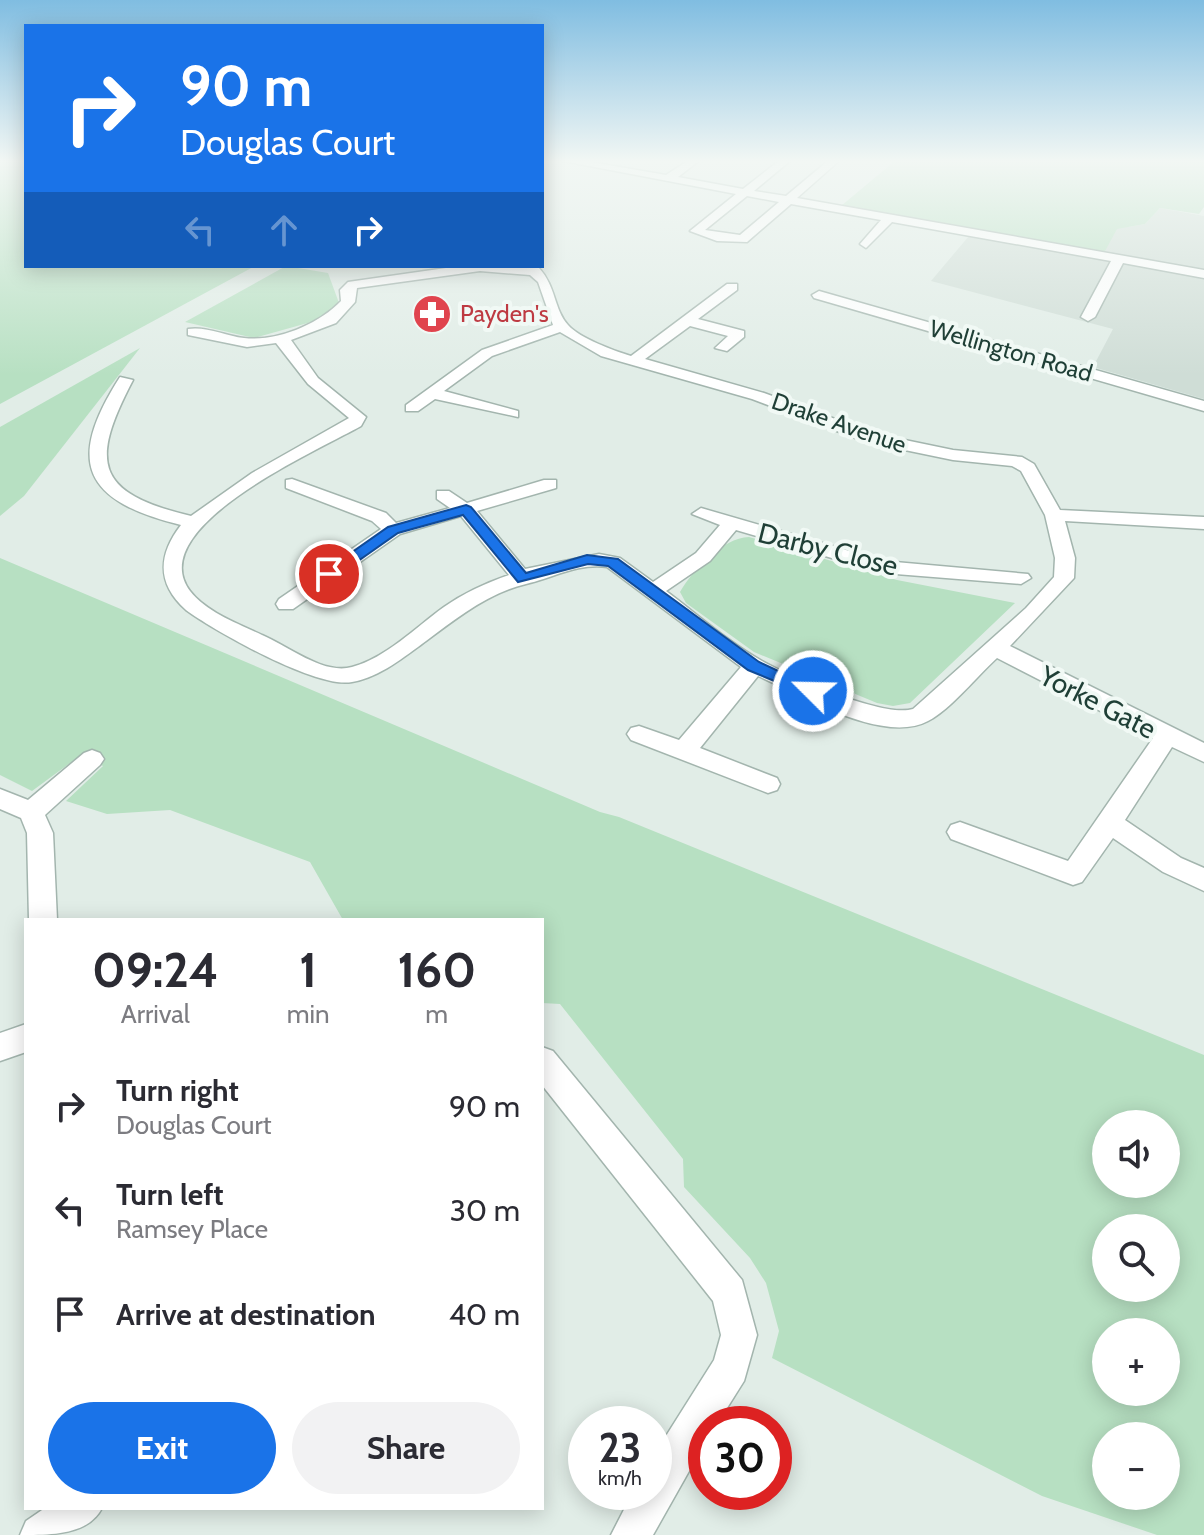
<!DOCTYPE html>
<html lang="en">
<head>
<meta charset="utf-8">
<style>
  :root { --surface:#fff; --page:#f2f2f3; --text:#2b2b33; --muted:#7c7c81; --accent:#1a73e8 }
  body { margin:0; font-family:Cabin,sans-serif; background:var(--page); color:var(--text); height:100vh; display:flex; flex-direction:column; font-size:30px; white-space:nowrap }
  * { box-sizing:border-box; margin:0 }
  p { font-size:26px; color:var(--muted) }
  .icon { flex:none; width:44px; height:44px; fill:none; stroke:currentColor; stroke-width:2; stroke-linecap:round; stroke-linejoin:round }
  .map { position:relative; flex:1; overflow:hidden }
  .details { position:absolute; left:24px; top:918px; width:520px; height:592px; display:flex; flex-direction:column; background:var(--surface); border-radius:0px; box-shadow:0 4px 20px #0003 }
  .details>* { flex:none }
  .hud { position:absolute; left:24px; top:24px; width:520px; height:244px; border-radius:0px; box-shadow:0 4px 20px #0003; background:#1a73e8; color:#fff; overflow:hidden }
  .fabs { position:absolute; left:1092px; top:1110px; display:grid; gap:16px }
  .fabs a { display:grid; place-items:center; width:88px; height:88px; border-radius:50%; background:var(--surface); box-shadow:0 4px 20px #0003; font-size:40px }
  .speed { position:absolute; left:568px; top:1406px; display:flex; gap:16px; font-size:40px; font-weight:700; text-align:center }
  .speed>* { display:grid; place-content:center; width:104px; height:104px; border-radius:50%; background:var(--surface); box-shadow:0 4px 20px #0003; line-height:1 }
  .speed small { font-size:20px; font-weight:400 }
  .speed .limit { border:12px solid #d22; background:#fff; color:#111 }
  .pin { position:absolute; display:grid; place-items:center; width:68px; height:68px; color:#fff; margin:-34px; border:4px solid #fff; border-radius:50%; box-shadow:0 2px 8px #0007 }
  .me { position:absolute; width:88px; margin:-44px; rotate:293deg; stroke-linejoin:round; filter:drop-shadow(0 0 6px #0008) }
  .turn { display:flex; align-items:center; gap:28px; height:168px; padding:0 24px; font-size:36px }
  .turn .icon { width:104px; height:104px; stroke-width:2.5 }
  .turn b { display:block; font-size:56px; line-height:68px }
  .lanes { display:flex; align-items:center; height:76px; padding:0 24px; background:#0003; justify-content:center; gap:40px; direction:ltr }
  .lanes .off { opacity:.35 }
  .eta { display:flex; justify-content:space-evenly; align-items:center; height:136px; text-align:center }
  .eta b { font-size:48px; font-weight:700; line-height:56px }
  .button { display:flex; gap:16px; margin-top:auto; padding:16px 24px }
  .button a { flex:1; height:92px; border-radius:48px; background:var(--accent); color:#fff; font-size:32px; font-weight:700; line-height:92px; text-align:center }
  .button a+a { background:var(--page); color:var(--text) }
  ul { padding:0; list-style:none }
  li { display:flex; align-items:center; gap:24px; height:104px; padding:0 24px }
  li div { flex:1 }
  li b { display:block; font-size:30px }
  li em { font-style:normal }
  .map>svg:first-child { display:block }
  .built { fill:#cfddd6 }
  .green { fill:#b7e0c2; fill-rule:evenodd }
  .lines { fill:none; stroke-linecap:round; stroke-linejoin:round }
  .minor-casing { stroke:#a3b5ae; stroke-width:3 }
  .minor { fill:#fff; fill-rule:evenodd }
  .route { fill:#1a73e8; stroke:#114b97; stroke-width:2 }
  .labels { text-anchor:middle; stroke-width:8; stroke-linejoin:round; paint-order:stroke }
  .far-health-label { font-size:24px; fill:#be3a42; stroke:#f1f9f5; text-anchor:start }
  .far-street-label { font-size:24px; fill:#1f3f36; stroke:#f1f9f5 }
  .street-label { font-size:28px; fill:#1f3f36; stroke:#f1f9f5 }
</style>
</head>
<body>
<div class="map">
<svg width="1204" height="1535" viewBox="0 0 1204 1535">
  <rect width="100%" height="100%" fill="#e1ede7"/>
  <!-- built -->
  <path class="built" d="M1160 208 1204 216V399L1093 367 1113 329 931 281 974 230 1128 227 1145 224Z"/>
  <!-- green -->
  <g class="green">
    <path d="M0 160H26V266H255L0 404Z"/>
    <path d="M896 160H1204V207L1199 214 1160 208 1145 224 1117 229 1104 253 841 206Z"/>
    <path d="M286 266 328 273 339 303 322 319 254 338 185 322Z"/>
    <path d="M140 348 24 496 0 516V427Z"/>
    <path d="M749 537 897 580 1015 603 910 703 893 706 877 703 754 652 686 603 680 592C693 570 722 538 749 537Z"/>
    <path d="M0 558 600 812 619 817 1204 1055V1535H1157L1042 1496 772 1358 779 1331 766 1283 750 1258 684 1187 683 1159 560 1004 542 1003V920H343L310 862 170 810 107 814 66 801 103 766 81 755 32 791 0 775ZM1106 1124H1166V1184H1106ZM1106 1228H1166V1288H1106ZM1106 1332H1166V1392H1106ZM1106 1436H1166V1496H1106Z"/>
  </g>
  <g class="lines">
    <defs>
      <g id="minor">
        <path d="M558 160H579L666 175 689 160H700L678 177 743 189 780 160H791L754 191 786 196 829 160H840L797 198 1204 270V278L1123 263 1095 317 1088 321 1081 317 1111 261 892 222 866 248 860 244 881 220 791 204 747 242 717 241 690 231 736 194ZM747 196 779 202 740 235 705 230Z"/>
        <path d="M460 266 539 268C556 286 554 310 568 325 579 338 615 351 631 356L727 284H737V290L698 319 744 331V337L727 351 715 348 728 336 690 326 645 359 764 393 876 434 953 450 1022 457 1034 464 1060 510 1204 517V529L1065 521 1075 558 1074 578 1010 646 1204 743V762L1172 747 1125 820 1181 858 1204 868V891L1163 872 1113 838 1082 882 1073 885 951 839 947 832 951 825 960 822 1068 861 1153 738 997 658C978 675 950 710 928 721 883 745 801 695 758 676L700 748 777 778 780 784 777 790 768 793 631 740 627 734 631 728 639 726 679 740 741 667 607 567C577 563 553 578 526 584 488 593 457 618 426 641 404 657 380 677 352 682 318 689 216 632 186 610 156 583 158 555 181 525 84 501 65 463 120 377L133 380C90 462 94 493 191 516L252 473 349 418 308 384 276 343 247 347 188 335V329C206 326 226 336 244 338 277 342 319 324 341 301L340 290 348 282ZM480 271 530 275 538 282 553 325 482 350 406 405V411H418L435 399 518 417V411L444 391 492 356 560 332 601 356 752 399 866 442 953 460 1012 466 1021 471 1045 515 1055 558 1054 577 1026 608 913 709C883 718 791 677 762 661 728 642 697 614 666 591L710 561 736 530 883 573 1021 584 1031 578 1028 574 884 561 701 508 692 514 720 525 696 553 653 582 620 558 599 554 525 569 477 511 556 488V480H544L467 503 449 491H437V499L450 508 396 523 386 513 292 479 286 480V488L372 521 381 529 279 599 276 604 279 609H293L400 534 461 516 509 575C486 583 464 593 444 607 416 627 386 658 352 667 323 675 288 646 262 635 239 624 206 612 190 591 142 527 319 450 361 426L366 417 318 378 291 340 336 323 355 302 357 288Z"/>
        <path d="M819 291 1204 401V411L814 298 812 295Z"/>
        <path d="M92 750 100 753 104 759 100 765 45 815 53 833 57 920H29L27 833 21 818 0 809V789L28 800 84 753Z"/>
        <path d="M26 1024V1052L0 1061V1033Z"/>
        <path d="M542 1047 553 1051 742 1280 757 1335 744 1381 717 1424H706V1441L653 1535H611L633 1492H654V1455L714 1360 721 1335 713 1301 542 1085Z"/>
        <path d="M45 1508H102C88 1535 52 1535 20 1535L26 1521Z"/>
      </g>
    </defs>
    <!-- minor casing -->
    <use href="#minor" class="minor-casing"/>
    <!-- minor -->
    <use href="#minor" class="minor"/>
  </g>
  <!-- sky -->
  <linearGradient id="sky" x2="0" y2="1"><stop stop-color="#80bde1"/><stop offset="0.43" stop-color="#f2f7f4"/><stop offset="1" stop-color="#f2f7f4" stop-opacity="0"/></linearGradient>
  <rect width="1204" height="375" fill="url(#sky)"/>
  <!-- route -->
  <path class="route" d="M466 505 471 507 526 573 587 555 618 559 759 662 821 691 813 697 748 670 608 566 588 564 518 582 463 515 398 533 334 578 321 574 388 527Z"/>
  <!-- icons -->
  <defs>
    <symbol id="pharmacy-disc" viewBox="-11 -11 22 22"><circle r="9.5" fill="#e0444e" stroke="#f1f9f5"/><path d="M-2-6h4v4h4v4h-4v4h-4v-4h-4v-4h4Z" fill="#fff"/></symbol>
  </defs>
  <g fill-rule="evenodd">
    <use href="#pharmacy-disc" x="410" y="292" width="44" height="44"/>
  </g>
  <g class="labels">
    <!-- far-health labels -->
    <g class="far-health-label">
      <text x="460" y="322">Payden's</text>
    </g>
    <!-- far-street labels -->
    <g class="far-street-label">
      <text transform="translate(1011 351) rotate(16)" y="8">Wellington Road</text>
      <text transform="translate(839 423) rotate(19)" y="8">Drake Avenue</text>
    </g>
    <!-- street labels -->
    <g class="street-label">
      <text transform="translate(828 549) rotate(14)" y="10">Darby Close</text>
      <text transform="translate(1098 702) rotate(27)" y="10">Yorke Gate</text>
    </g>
  </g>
</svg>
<div class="fabs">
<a><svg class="icon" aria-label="sound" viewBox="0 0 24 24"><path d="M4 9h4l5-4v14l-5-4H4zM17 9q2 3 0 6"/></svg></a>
<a><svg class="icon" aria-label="search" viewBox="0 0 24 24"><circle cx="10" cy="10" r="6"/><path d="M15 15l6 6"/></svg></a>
<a>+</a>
<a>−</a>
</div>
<div class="speed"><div>23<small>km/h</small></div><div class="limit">30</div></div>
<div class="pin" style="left:329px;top:574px;background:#d93025"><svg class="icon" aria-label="arrive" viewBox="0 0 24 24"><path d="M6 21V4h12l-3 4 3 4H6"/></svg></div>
<svg class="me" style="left:813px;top:691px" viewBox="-20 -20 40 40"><circle r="17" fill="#1a73e8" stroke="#fff" stroke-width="3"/><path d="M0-11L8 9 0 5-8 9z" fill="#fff"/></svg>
<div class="hud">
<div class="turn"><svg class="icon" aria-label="right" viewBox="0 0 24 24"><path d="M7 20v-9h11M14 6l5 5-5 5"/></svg><div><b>90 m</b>Douglas Court</div></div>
<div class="lanes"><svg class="icon off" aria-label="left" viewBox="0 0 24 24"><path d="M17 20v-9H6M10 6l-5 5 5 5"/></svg><svg class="icon off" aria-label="ahead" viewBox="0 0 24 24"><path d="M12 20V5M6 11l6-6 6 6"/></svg><svg class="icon" aria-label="right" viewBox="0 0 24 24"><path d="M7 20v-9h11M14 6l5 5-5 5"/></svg></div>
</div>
<section class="details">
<div class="eta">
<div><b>09:24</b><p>Arrival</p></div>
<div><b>1</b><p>min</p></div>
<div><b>160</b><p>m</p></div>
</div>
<ul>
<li><svg class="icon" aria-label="right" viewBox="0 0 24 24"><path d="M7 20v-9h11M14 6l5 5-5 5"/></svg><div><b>Turn right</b><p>Douglas Court</p></div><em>90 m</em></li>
<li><svg class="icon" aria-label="left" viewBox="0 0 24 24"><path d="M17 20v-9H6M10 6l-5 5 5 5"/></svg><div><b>Turn left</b><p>Ramsey Place</p></div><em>30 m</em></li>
<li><svg class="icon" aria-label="arrive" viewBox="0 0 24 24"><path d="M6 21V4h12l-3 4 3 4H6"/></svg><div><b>Arrive at destination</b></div><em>40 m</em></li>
</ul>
<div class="button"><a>Exit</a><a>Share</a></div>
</section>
</div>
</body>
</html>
